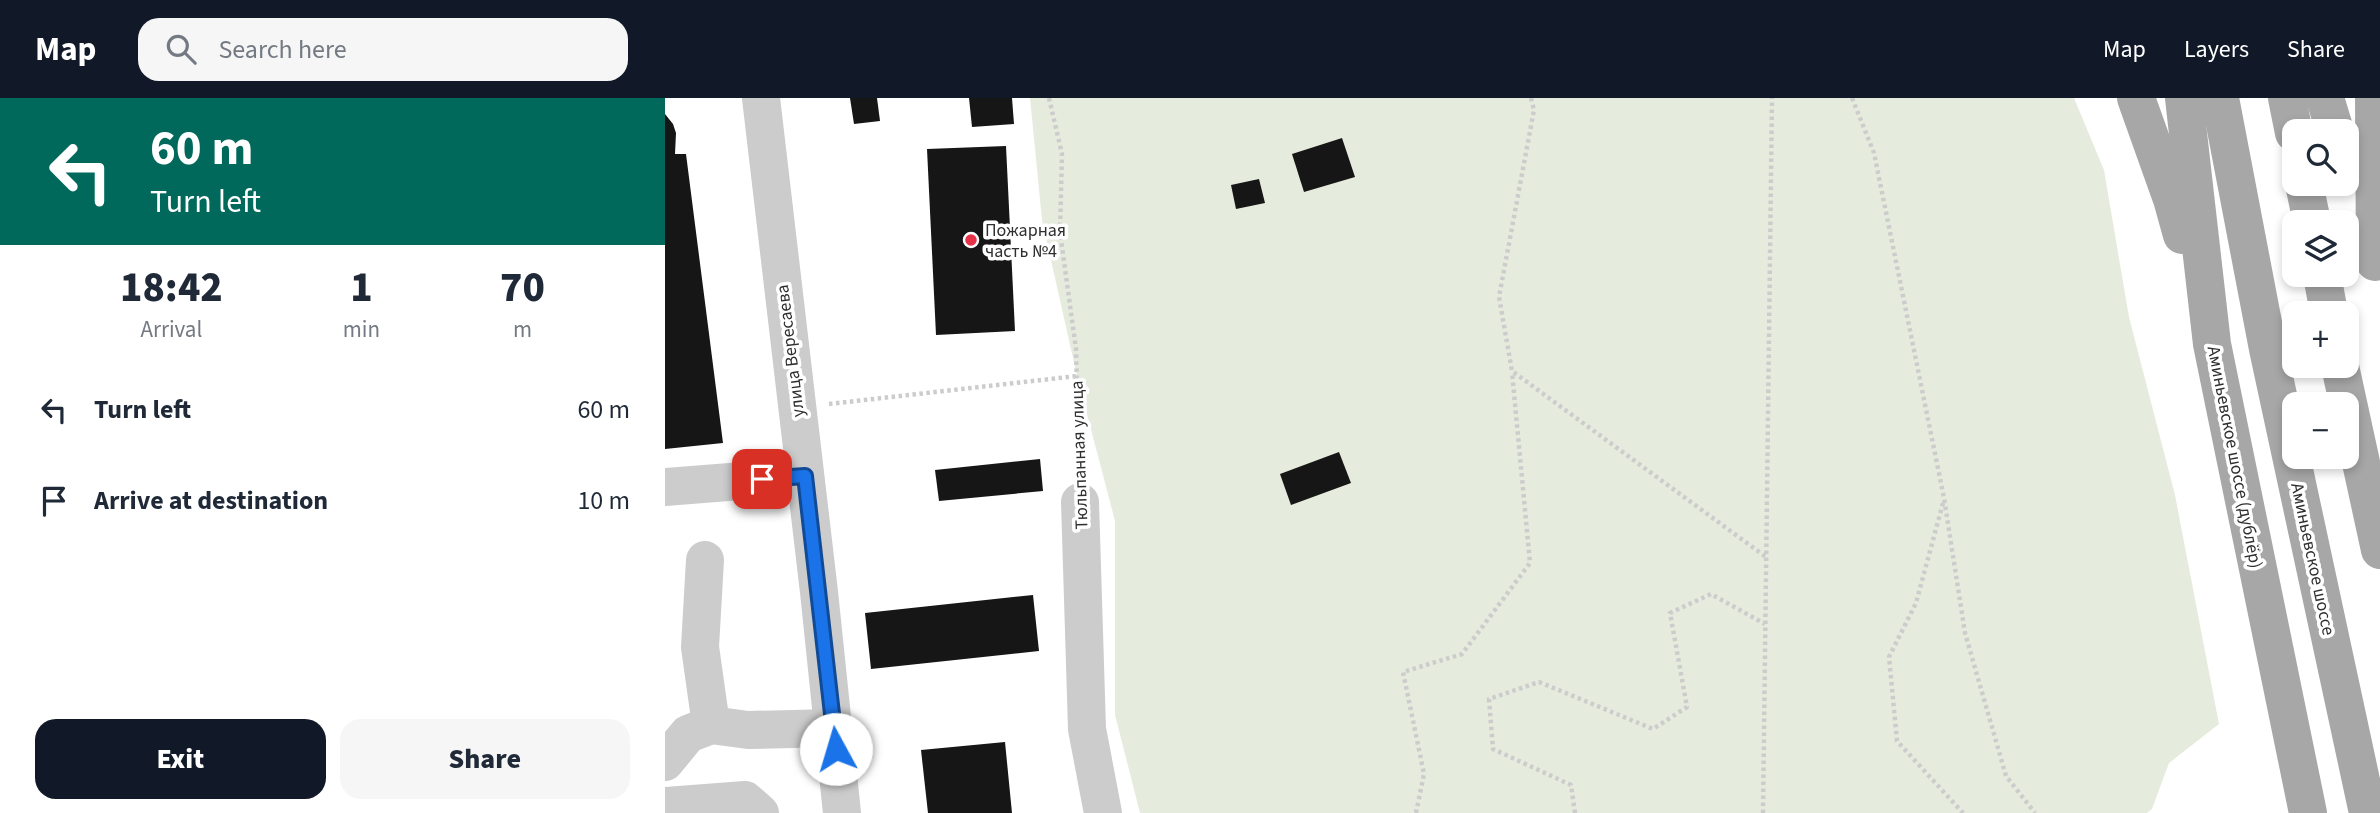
<!DOCTYPE html>
<html lang="en">
<head>
<meta charset="utf-8">
<style>
  :root { --surface:#fff; --page:#f6f6f7; --text:#1f2937; --muted:#747a83; --accent:#111827 }
  body { margin:0; font-family:"Source Sans 3",sans-serif; background:var(--page); color:var(--text); height:100vh; display:flex; flex-direction:column; font-size:26px; white-space:nowrap }
  * { box-sizing:border-box; margin:0 }
  p { font-size:23px; color:var(--muted) }
  .icon { flex:none; width:38px; height:38px; fill:none; stroke:currentColor; stroke-width:2; stroke-linecap:round; stroke-linejoin:round }
  .map { position:relative; flex:1; overflow:hidden }
  .drawer { display:flex; flex-direction:column; background:var(--surface); width:665px }
  .drawer>* { flex:none }
  .hud { background:#00695c; color:#fff; overflow:hidden }
  .buttons { position:absolute; left:1617px; top:21px; display:grid; gap:14px }
  .buttons a { display:grid; place-items:center; width:77px; height:77px; border-radius:14px; background:var(--surface); box-shadow:0 4px 10px #0003; font-size:35px }
  .pin { position:absolute; display:grid; place-items:center; width:60px; height:60px; color:#fff; margin:-30px; border-radius:14px; box-shadow:0 4px 10px #0006 }
  .me { position:absolute; width:77px; margin:-38px; rotate:354deg; stroke-linejoin:round; filter:drop-shadow(0 0 5px #0008) }
  .turn { display:flex; align-items:center; gap:24px; height:147px; padding:0 35px; font-size:32px }
  .turn .icon { width:91px; height:91px; stroke-width:2.5 }
  .turn b { display:block; font-size:49px; line-height:60px }
  .eta { display:flex; justify-content:space-evenly; align-items:center; height:119px; text-align:center }
  .eta b { font-size:42px; font-weight:800; line-height:49px }
  .action { display:flex; gap:14px; margin-top:auto; padding:14px 35px }
  .action a { flex:1; height:80px; border-radius:21px; background:var(--accent); color:#fff; font-size:28px; font-weight:800; line-height:80px; text-align:center }
  .action a+a { background:var(--page); color:var(--text) }
  ul { padding:0; list-style:none }
  li { display:flex; align-items:center; gap:21px; height:91px; padding:0 35px }
  li div { flex:1 }
  li b { display:block; font-size:26px }
  li em { font-style:normal }
  header { display:flex; align-items:center; gap:42px; box-sizing:border-box; height:98px; padding:0 35px; background:var(--accent); color:#fff }
  header strong { font-size:33px }
  nav { display:flex; gap:38px; margin-inline-start:auto; font-size:24px }
  .search { width:490px; height:63px; background:var(--page); display:flex; align-items:center; gap:18px; box-sizing:border-box; padding:0 24px; border-radius:21px; color:var(--muted); font-size:26px }
  main { display:flex; flex:1; min-height:0 }
  .map>svg:first-child { display:block }
  .green { fill:#e6ecdd }
  .building { fill:#161616 }
  .lines { fill:none; stroke-linecap:round; stroke-linejoin:round }
  .path { stroke:#ccc; stroke-width:4.5; stroke-dasharray:3.5 3.5; stroke-linecap:butt }
  .minor { stroke:#ccc; stroke-width:38 }
  .major { stroke:#a7a7a7; stroke-width:38 }
  .route-casing { stroke:#114b97; stroke-width:18 }
  .route { stroke:#1a73e8; stroke-width:12 }
  .poi-dot { fill:#e53249; stroke:#fff; stroke-width:2.5 }
  .labels { text-anchor:middle; stroke-width:7; stroke-linejoin:round; paint-order:stroke }
  .poi-label { font-size:18px; fill:#2f2f2f; stroke:#fff; text-anchor:start }
  .street-label { font-size:18px; fill:#2f2f2f; stroke:#fff }
</style>
</head>
<body>
<header>
<strong>Map</strong>
<div class="search"><svg class="icon" aria-label="search" viewBox="0 0 24 24"><circle cx="10" cy="10" r="6"/><path d="M15 15l6 6"/></svg>Search here</div>
<nav><a>Map</a><a>Layers</a><a>Share</a></nav>
</header>
<main>
<section class="drawer">
<div class="hud">
<div class="turn"><svg class="icon" aria-label="left" viewBox="0 0 24 24"><path d="M17 20v-9H6M10 6l-5 5 5 5"/></svg><div><b>60 m</b>Turn left</div></div>
</div>
<div class="eta">
<div><b>18:42</b><p>Arrival</p></div>
<div><b>1</b><p>min</p></div>
<div><b>70</b><p>m</p></div>
</div>
<ul>
<li><svg class="icon" aria-label="left" viewBox="0 0 24 24"><path d="M17 20v-9H6M10 6l-5 5 5 5"/></svg><div><b>Turn left</b></div><em>60 m</em></li>
<li><svg class="icon" aria-label="arrive" viewBox="0 0 24 24"><path d="M6 21V4h12l-3 4 3 4H6"/></svg><div><b>Arrive at destination</b></div><em>10 m</em></li>
</ul>
<div class="action"><a>Exit</a><a>Share</a></div>
</section>
<div class="map">
<svg width="1715" height="715" viewBox="0 0 1715 715">
  <rect width="100%" height="100%" fill="#fff"/>
  <!-- green -->
  <path class="green" d="M365 0H1409L1439 72 1464 219 1510 397 1554 626 1504 665 1487 711 1482 715H475L450 617V423L412 278 377 122Z"/>
  <!-- building -->
  <g class="building">
    <path d="M185 0H212L215 23 189 26Z"/>
    <path d="M304 0H347L349 26 307 29Z"/>
    <path d="M0 16 8 26 11 35 10 56H21L58 345 0 351Z"/>
    <path d="M677 40 690 79 639 94 627 56Z"/>
    <path d="M341 48 350 233 271 237 262 51Z"/>
    <path d="M594 81 600 105 571 111 566 87Z"/>
    <path d="M674 354 686 385 626 407 615 376Z"/>
    <path d="M375 361 378 393 274 403 270 372Z"/>
    <path d="M368 497 374 553 206 571 200 515Z"/>
    <path d="M340 644 347 715H263L256 652Z"/>
  </g>
  <g class="lines">
    <!-- path -->
    <g class="path">
      <path d="M384 0 397 56 395 134 411 251 414 371"/>
      <path d="M866 0 869 12 834 199 847 273 1101 459"/>
      <path d="M1187 0 1209 55 1279 400 1300 535 1341 678 1370 715"/>
      <path d="M164 306 412 278"/>
      <path d="M1278 405 1251 505 1224 559 1232 643 1298 715"/>
      <path d="M751 715 759 676 738 574 797 556 865 465 847 274"/>
      <path d="M910 715 906 687 828 651 824 601 874 584 988 631 1022 609 1005 515 1046 496 1100 526"/>
      <path d="M1098 715 1107 0"/>
    </g>
    <!-- minor -->
    <g class="minor">
      <path d="M96 0 154 494 177 715"/>
      <path d="M0 389 140 378"/>
      <path d="M415 404 422 631 438 715"/>
      <path d="M40 462 35 549 46 627 83 632 169 630"/>
      <path d="M0 664 23 636 46 627"/>
      <path d="M0 708 80 702 95 715"/>
    </g>
    <!-- major -->
    <g class="major">
      <path d="M1471 0 1507 101 1517 137"/>
      <path d="M1519 0 1547 246 1643 715"/>
      <path d="M1555 0 1603 251 1703 715"/>
      <path d="M1622 0 1629 35"/>
      <path d="M1660 0 1670 33"/>
      <path d="M1709 0 1710 164"/>
      <path d="M1639 86 1647 124"/>
      <path d="M1657 177 1664 215"/>
      <path d="M1675 268 1715 452"/>
    </g>
  </g>
  <g class="lines">
    <defs>
      <path id="route" d="M97 381 140 378 171 651"/>
    </defs>
    <!-- route casing -->
    <use href="#route" class="route-casing"/>
    <!-- route -->
    <use href="#route" class="route"/>
  </g>
  <!-- markers -->
  <circle class="poi-dot" cx="306" cy="142" r="7"/>
  <g class="labels">
    <!-- poi labels -->
    <g class="poi-label">
      <text x="320" y="138">Пожарная<tspan x="320" dy="21">часть №4</tspan></text>
    </g>
    <!-- street labels -->
    <g class="street-label">
      <text transform="translate(125 253) rotate(-97)" y="6">улица Вересаева</text>
      <text transform="translate(414 357) rotate(-92)" y="6">Тюльпанная улица</text>
      <text transform="translate(1570 359) rotate(79)" y="6">Аминьевское шоссе (дублёр)</text>
      <text transform="translate(1648 461) rotate(78)" y="6">Аминьевское шоссе</text>
    </g>
  </g>
</svg>
<div class="buttons">
<a><svg class="icon" aria-label="search" viewBox="0 0 24 24"><circle cx="10" cy="10" r="6"/><path d="M15 15l6 6"/></svg></a>
<a><svg class="icon" aria-label="layers" viewBox="0 0 24 24"><path d="M12 4l9 5-9 5-9-5zM3 14l9 5 9-5"/></svg></a>
<a>+</a>
<a>−</a>
</div>
<div class="pin" style="left:97px;top:381px;background:#d93025"><svg class="icon" aria-label="arrive" viewBox="0 0 24 24"><path d="M6 21V4h12l-3 4 3 4H6"/></svg></div>
<svg class="me" style="left:171px;top:651px" viewBox="-20 -20 40 40"><circle r="19" fill="#fff"/><path d="M0-13L10 11 0 6-10 11z" fill="#1a73e8"/></svg>
</div>
</main>
</body>
</html>
